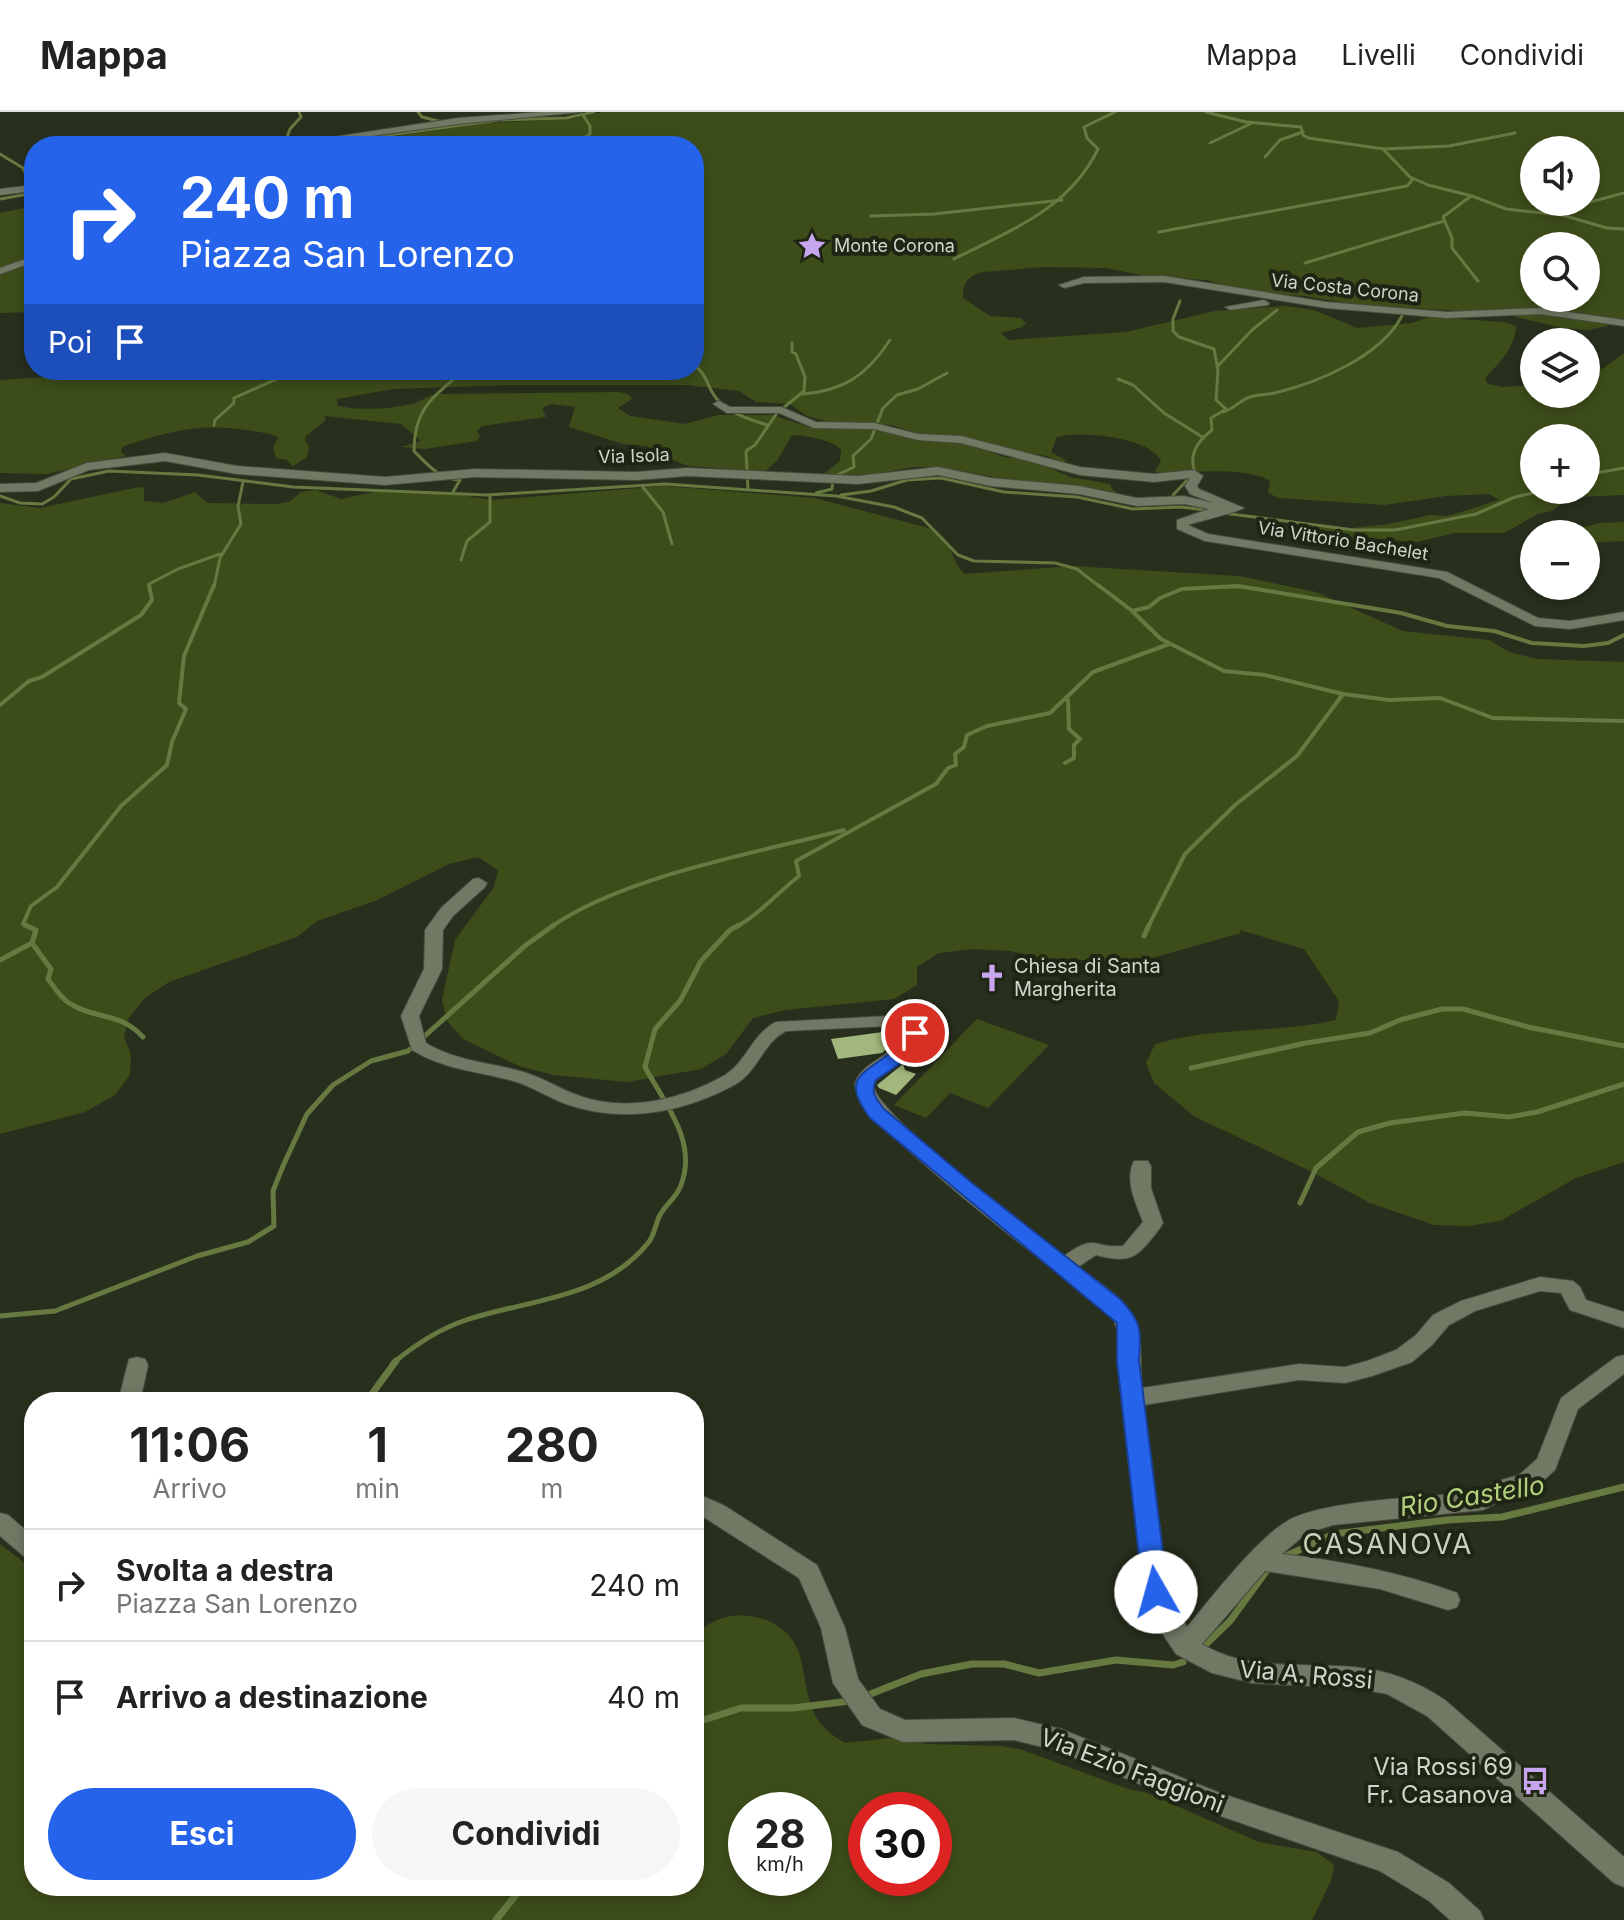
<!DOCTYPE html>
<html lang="it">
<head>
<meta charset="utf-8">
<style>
  :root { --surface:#fff; --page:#f6f6f6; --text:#222; --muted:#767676; --line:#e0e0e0; --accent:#2563eb }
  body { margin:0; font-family:Inter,sans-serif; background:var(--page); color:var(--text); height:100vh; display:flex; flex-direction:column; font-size:30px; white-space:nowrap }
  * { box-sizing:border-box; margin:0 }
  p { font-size:26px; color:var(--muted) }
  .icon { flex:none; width:44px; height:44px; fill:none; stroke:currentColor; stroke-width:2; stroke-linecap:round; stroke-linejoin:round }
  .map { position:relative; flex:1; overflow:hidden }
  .side { position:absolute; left:24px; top:1280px; width:680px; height:504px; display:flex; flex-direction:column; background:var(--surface); border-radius:32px; box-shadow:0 4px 12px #0003 }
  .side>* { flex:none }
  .guide { position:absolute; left:24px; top:24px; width:680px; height:244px; border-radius:32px; box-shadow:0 4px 12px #0003; background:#2563eb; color:#fff; overflow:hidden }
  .controls { position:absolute; left:1520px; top:24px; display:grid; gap:16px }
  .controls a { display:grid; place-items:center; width:80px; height:80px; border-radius:50%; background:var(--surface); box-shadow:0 4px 12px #0003; font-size:40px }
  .speed { position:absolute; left:728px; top:1680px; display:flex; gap:16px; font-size:40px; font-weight:700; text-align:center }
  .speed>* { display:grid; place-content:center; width:104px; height:104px; border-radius:50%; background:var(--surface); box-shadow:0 4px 12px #0003; line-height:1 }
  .speed small { font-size:20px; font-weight:400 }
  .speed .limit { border:12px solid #d22; background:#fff; color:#111 }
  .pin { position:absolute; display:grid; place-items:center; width:68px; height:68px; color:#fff; margin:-34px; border:4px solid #fff; border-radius:50%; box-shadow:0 2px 8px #0007 }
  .me { position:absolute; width:88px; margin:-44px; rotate:353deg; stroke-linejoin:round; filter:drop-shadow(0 0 6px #0008) }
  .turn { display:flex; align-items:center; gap:28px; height:168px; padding:0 24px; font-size:36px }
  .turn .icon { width:104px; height:104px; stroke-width:2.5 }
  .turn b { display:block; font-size:56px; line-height:68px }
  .then { display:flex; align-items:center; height:76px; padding:0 24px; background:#0003; gap:16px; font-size:30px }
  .eta { display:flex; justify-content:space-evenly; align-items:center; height:136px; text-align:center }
  .eta b { font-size:48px; font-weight:700; line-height:56px }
  .button { display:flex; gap:16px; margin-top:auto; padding:16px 24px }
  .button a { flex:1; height:92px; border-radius:48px; background:var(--accent); color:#fff; font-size:32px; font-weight:700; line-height:92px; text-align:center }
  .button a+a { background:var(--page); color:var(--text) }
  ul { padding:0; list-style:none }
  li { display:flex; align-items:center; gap:24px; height:112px; padding:0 24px; border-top:2px solid var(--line) }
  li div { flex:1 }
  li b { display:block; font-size:30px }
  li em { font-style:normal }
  header { display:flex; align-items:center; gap:48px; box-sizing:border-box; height:112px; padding:0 40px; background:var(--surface); border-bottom:2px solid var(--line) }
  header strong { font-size:38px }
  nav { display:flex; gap:44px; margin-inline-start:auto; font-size:28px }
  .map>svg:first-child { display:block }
  .green { fill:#3d4d1a; fill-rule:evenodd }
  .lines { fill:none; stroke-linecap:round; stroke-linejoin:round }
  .stream-far3 { stroke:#667941; stroke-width:3 }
  .stream-far2 { stroke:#667941; stroke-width:4 }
  .stream-far1 { stroke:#667941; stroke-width:5 }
  .stream { stroke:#667941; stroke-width:7 }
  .building { fill:#a2b77d }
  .street-casing { stroke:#474c3d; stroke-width:2 }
  .secondary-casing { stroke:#474c3d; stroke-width:2 }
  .street { fill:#717965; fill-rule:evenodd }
  .secondary { fill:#717965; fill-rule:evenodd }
  .route { fill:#2563eb; stroke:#184099; stroke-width:2 }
  .labels { text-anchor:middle; stroke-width:8; stroke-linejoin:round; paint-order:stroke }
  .far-poi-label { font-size:18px; fill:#d1d5ca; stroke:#1f2514; text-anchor:start }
  .far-street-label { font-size:18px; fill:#d1d5ca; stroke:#1f2514 }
  .poi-label { font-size:20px; fill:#d1d5ca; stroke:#1f2514; text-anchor:start }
  .near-street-label { font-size:24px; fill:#d1d5ca; stroke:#1f2514 }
  .near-poi-label { font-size:24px; fill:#d1d5ca; stroke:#1f2514; text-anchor:end }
  .near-water-label { font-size:26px; font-style:italic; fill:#b1ce7b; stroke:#1f2514 }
  .near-quarter-label { font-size:28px; letter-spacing:2px; fill:#c7d0b9; stroke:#1f2514 }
</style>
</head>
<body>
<header>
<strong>Mappa</strong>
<nav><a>Mappa</a><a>Livelli</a><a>Condividi</a></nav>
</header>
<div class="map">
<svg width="1624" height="1808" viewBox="0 0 1624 1808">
  <rect width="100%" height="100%" fill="#282f1d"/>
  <!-- green -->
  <g class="green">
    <path d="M603 0H1624V210L1588 218 1562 216 1504 202 1352 192 1305 184 1244 180 1207 168 1146 164 1106 156 1044 155 983 160C968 164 963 170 963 186L990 204 1021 206 1026 211 1022 215 1001 221 1009 228 1126 220 1215 199 1285 194 1314 198 1357 216 1412 211 1429 205 1504 210 1516 214C1515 236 1499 251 1485 266L1488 272 1503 275 1534 273V282H1586V261L1604 256 1624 241V383L1577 385 1565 389 1552 399 1538 402 1504 421H1455L1416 430 1366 426 1334 429 1274 415 1309 413 1343 417 1389 412 1430 403 1448 404 1499 388 1489 382 1446 384 1384 393 1279 386 1268 381 1270 369C1249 355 1190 359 1165 363L1155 359 1161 349C1151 325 1080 318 1057 325L1051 340 1067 349 1061 351 1047 344 1001 337 967 325 920 322 892 313 829 310 807 304 790 292 756 290 739 279 687 273H510L393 277 337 287 338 294C361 299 393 297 415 291 424 288 428 283 438 282L618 280 628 282 632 287 618 296 630 304 685 312 718 303H772L812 316 883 317 913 327 972 333 1004 345 1032 348 1070 365 1110 372 1112 377 1119 383 999 366 941 355H913L863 364 824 362 840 349 841 338C832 327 806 324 792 323L777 349 765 359 688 354 660 343 647 334 623 332 569 315 575 295 551 292 542 296 546 305 482 314 477 319 480 324 477 329 425 337 401 335 421 329 401 312 325 304V309L306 324 305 329 309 334 307 345 293 354 287 348 276 346 273 336 278 325 270 322C209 310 180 315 122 335L121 340 126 344 47 362 0 361V268L61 264 95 258H694V34H325L487 11 572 7ZM1534 38H1586V90H1534ZM1534 134H1586V186H1534ZM1534 326H1586V378H1534Z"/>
    <path d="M34 94V200L0 201V101Z"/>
    <path d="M664 374 815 386 932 417C954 427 948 447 965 462L1072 454 1239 464 1316 480 1403 519 1489 528 1509 540 1537 547 1624 550V1050L1576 1066 1500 1109 1468 1114 1434 1113 1370 1091 1308 1058 1195 1005 1154 971 1146 951 1155 932C1215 914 1276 922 1336 908L1339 889 1304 837 1240 818 1241 821 1152 846 1118 850 1044 846 1010 839 973 837 939 841 917 855V873L894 887 785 898 753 906 726 942 701 957 627 970 554 963 519 954 463 927 447 909 442 888 455 828 494 775 498 758 478 745 449 752 375 789 317 809 297 825 169 870 145 886 128 907 124 925 131 943 130 963 115 983 85 1000 0 1022V391L40 396 139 375 144 376V389L163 391 195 380 208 391 275 392 289 390 301 380 316 378 341 387 384 378 443 380 492 388Z"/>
    <path d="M1624 410V429L1586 431V422H1558L1600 411Z"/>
    <path d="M977 907 1049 933 988 996 950 981 926 1006 894 993Z"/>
    <path d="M0 1432 34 1458V1774H694V1526C702 1513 715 1508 730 1504 741 1502 755 1504 766 1508 809 1526 799 1559 812 1596 818 1613 830 1622 845 1631L890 1626 926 1632 1002 1634 1020 1637 1128 1677 1147 1681 1259 1730 1317 1740 1334 1753 1331 1769 1312 1808H0ZM746 1698H814V1766H746ZM866 1698H934V1766H866Z"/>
  </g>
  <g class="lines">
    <!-- stream-far3 -->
    <g class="stream-far3">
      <path d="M418 0 422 5 442 10"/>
      <path d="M1206 0 1246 10 1301 15 1303 23 1308 26 1384 37 1449 34 1515 21"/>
      <path d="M580 29 590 22V14L583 3"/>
      <path d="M1210 31 1252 11"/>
      <path d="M284 34 290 17 301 5 299 0"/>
      <path d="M308 34 499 8 566 6 594 0"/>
      <path d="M1384 38 1410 65 1428 73 1472 84 1506 97 1562 103 1607 116 1624 117"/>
      <path d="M0 42 23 56 34 81 0 87"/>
      <path d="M1265 45 1280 28 1303 20"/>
      <path d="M1471 84 1443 105 1452 126V136L1478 169"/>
      <path d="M1556 99 1624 81"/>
      <path d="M871 104 934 102 1062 88"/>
      <path d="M1159 120 1407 74 1413 67"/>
      <path d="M954 147C1011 118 1069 97 1098 37L1087 26 1084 15 1115 0"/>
      <path d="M1305 151 1444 109"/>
      <path d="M694 253C705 261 706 269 712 280 723 300 746 306 767 313"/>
      <path d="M1217 255 1252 218 1277 198"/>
      <path d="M1118 267 1133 273 1164 301 1204 326"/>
      <path d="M802 282C844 279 867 263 890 228"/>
      <path d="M1223 300C1234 297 1240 288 1250 285 1258 282 1267 283 1275 281 1319 270 1380 245 1402 204"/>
      <path d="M214 313 215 308 234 291V286L297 258"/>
      <path d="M1586 363 1624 356"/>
      <path d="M642 374 663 400 672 432"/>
      <path d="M748 377 746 339 755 333 777 301 804 279 805 265 796 242 792 240V231"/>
      <path d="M453 380 460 368C439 367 428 353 414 339 414 295 434 285 464 258"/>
      <path d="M816 381 832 377 833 365 854 355 853 344 871 327 883 296 897 283 918 277 947 261"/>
      <path d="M841 383 871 379 907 368 941 366 1004 380 1077 385 1133 397 1181 395 1213 399"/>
      <path d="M0 384 20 391 42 392 54 385 71 367 109 359 198 363 293 375 487 383 665 372 836 384 894 395 922 406 958 443 974 449 1055 451 1077 457 1100 475"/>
      <path d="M1176 388 1173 383 1195 360C1188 342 1198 329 1212 318L1211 306 1226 297 1216 288 1218 258 1214 237 1179 225 1173 219V207L1180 189"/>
      <path d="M1223 401 1354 418H1395L1476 402 1515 385 1546 378"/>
      <path d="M461 448 467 429 490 410V383"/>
      <path d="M149 475V472L178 457 220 442"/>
      <path d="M214 475 220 446 241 412 238 394 243 370"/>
      <path d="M1226 475H1242"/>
    </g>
    <!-- stream-far2 -->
    <g class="stream-far2">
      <path d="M1098 473 1131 498 1161 527 1224 559 1265 563 1343 582 1389 588 1440 586 1493 606 1624 609"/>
      <path d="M1132 499 1149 495 1160 486 1182 477 1238 474 1401 501 1447 514 1494 519 1532 531 1584 534 1608 531 1624 523"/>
      <path d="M0 593 29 569 42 565 141 503 152 488 149 473"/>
      <path d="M1065 651 1074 646V633L1080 627 1069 617 1068 588"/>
      <path d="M30 815 23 812 31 794 57 775 121 694 167 653 172 630 186 597 179 591 184 544 214 473"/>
      <path d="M551 815C623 764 757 741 844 718"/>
      <path d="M736 815C760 802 777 781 799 764L796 749 936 672 948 656 956 653 955 642 964 635 967 623 987 614 1050 601 1093 560 1169 532"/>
      <path d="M1148 815 1185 742 1235 693 1297 644 1343 582"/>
    </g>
    <!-- stream-far1 -->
    <g class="stream-far1">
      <path d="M1144 824 1149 813"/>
      <path d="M32 831 51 857 48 867C54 875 60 885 69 891 95 908 119 899 143 925"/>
      <path d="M0 848 32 831 36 818 25 813"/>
      <path d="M1191 956 1306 931 1370 921 1400 908 1442 897H1463L1528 915 1624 934"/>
      <path d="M1300 1091 1316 1056 1358 1020 1390 1011 1465 1001 1509 1005 1537 1000 1624 972"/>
      <path d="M0 1204 55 1199 197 1144 248 1130 274 1114 273 1079 283 1054 307 1002 333 973 371 949 408 939 526 833 554 813"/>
      <path d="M393 1251C416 1232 439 1217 466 1208 530 1187 603 1187 648 1131 655 1123 655 1112 660 1103 666 1092 677 1085 681 1073 698 1029 664 991 645 955L655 917 680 889 701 849 730 818 739 813"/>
    </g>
    <!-- stream -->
    <g class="stream">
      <path d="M366 1290 396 1249"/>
      <path d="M1286 1444 1334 1422 1447 1408 1502 1405 1624 1375"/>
      <path d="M1202 1536 1230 1509 1268 1457"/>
      <path d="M863 1585 921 1562 972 1552H1004L1039 1561 1116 1548 1173 1553 1183 1550"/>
      <path d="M694 1611 741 1596H793L850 1589"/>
      <path d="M496 1808 523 1774"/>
    </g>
  </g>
  <!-- building -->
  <g class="building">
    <path d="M890 919 894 931 882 941 838 947 831 927Z"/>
    <path d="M903 952 905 958 916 962 896 983 879 976 877 973Z"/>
  </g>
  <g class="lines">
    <defs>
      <g id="street">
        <path d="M34 144V150L0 162V156Z"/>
        <path d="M1164 164 1326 190 1447 200 1540 196 1624 208V214L1540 202 1447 206 1326 196 1164 170 1084 171 1064 176 1059 173 1084 165Z"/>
        <path d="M1264 188 1269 191 1268 193 1230 198 1225 195Z"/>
        <path d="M719 289 730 295H781L816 310 874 311 918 322 961 324 1080 355 1154 362 1194 358 1203 364 1197 374 1199 377 1244 396C1238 400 1200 409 1188 413L1208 422 1447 460 1538 506 1570 509 1624 500V508L1570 517 1535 514 1439 466 1205 429 1177 417V408L1209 397 1184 392 1137 394 1079 382 991 374 938 363 858 372 687 364 636 368 475 365 385 373 237 362 165 349 89 358 38 379 0 380V372L36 371 87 351 165 341 237 354 385 365 475 357 636 360 687 356 858 364 938 355 991 366 1079 374 1137 386 1184 384 1213 391 1190 382 1185 374 1190 366 1154 370 1080 363 961 331 918 328 874 317 814 316 779 301H727L713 292Z"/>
        <path d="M479 766 487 771 485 775 453 804 443 818 442 857 419 904 426 931C456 949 487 950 520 959 540 964 558 976 577 983 625 1001 682 988 725 963 747 949 752 922 776 910L889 904 915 909 924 921C921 928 917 936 911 942 902 953 877 957 874 973 870 998 1037 1123 1064 1144 1097 1120 1093 1137 1123 1134L1143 1110C1136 1091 1124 1069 1134 1049H1148L1151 1054V1076L1163 1111 1160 1116C1138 1144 1133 1153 1096 1143L1078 1155C1100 1172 1133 1189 1139 1219 1142 1237 1140 1257 1142 1276L1299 1252 1345 1255 1367 1249 1396 1238 1416 1223 1433 1203 1461 1189 1540 1165 1573 1169 1580 1175 1586 1188 1624 1200V1216L1570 1198 1561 1181 1540 1179 1475 1199 1449 1213 1432 1233 1412 1250 1372 1264 1345 1271 1299 1268 1144 1293 1168 1480 1187 1515C1211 1486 1257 1426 1289 1408 1329 1387 1430 1385 1478 1380L1498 1369 1519 1363 1537 1347 1561 1286 1616 1245 1624 1243V1262L1578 1297 1555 1358 1534 1377 1512 1383 1483 1398 1333 1413 1307 1421 1282 1442C1342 1449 1400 1460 1457 1481L1460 1488 1457 1495 1448 1498 1380 1477 1265 1459 1202 1532C1248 1560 1302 1550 1353 1555 1388 1558 1416 1569 1445 1588L1624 1745V1775L1614 1771 1427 1604 1387 1582 1353 1576 1252 1571 1212 1561 1176 1542 1164 1524 1144 1480 1117 1249V1218L1114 1208 1105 1197C1070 1170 849 1005 855 972 860 950 894 945 906 921L903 917 889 914 786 919C763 931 758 959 736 972 684 1001 623 1012 566 992 547 985 530 973 510 968 475 959 443 957 412 938L401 904 424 857 425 818 441 796 473 767Z"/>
        <path d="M137 1245 145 1247 148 1253 140 1290H118L129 1247Z"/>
        <path d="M694 1380 725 1394 817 1453 845 1516 858 1567 880 1597 905 1608 1014 1606 1061 1617 1220 1681 1398 1740 1449 1771 1480 1799 1484 1808H1450L1429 1789 1380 1759 1206 1699 1058 1639 1014 1628 903 1630 862 1613 833 1571 821 1516 799 1466 694 1399Z"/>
        <path d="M0 1401 8 1403 34 1425V1449L26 1446 0 1424Z"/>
      </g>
      <g id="secondary">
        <path d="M541 0H582L458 12 300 34H275L458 6Z"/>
        <path d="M34 73V79L0 83V77Z"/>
      </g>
    </defs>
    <!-- street casing -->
    <use href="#street" class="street-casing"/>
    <!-- secondary casing -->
    <use href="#secondary" class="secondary-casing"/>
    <!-- street -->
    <use href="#street" class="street"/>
    <!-- secondary -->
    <use href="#secondary" class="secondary"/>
  </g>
  <!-- route -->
  <path class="route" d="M915 915 925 921 911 944 876 968C870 980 876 987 884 997L972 1071 1120 1187C1142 1210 1141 1218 1139 1249L1168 1480 1164 1487 1156 1490 1147 1487 1143 1480 1117 1249V1211L870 1006C839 964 864 963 894 938 901 933 904 924 909 917Z"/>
  <!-- icons -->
  <defs>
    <symbol id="sight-bare" viewBox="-9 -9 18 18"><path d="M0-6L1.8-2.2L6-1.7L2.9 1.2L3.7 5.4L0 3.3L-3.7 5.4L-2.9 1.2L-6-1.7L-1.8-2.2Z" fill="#c7a6ef" stroke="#1f2514" stroke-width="2.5" paint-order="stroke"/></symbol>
    <symbol id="church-bare" viewBox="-9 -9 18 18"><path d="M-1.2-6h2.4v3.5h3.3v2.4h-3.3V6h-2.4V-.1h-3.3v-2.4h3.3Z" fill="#c7a6ef" stroke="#1f2514" stroke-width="2.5" paint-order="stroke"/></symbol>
    <symbol id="bus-bare" viewBox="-9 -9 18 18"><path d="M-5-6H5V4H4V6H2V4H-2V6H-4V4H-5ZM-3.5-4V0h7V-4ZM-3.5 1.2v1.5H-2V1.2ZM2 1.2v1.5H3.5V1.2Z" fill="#c7a6ef" stroke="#1f2514" stroke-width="2.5" paint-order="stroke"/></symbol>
  </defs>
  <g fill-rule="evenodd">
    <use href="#sight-bare" x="792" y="114" width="40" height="40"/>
    <use href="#church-bare" x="972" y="846" width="40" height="40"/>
    <use href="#bus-bare" x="1515" y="1649" width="40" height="40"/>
  </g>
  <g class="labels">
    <!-- far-poi labels -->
    <g class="far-poi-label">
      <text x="834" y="140">Monte Corona</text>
    </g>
    <!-- far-street labels -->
    <g class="far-street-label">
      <text transform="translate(1345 176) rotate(6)" y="6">Via Costa Corona</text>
      <text transform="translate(634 344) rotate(-2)" y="6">Via Isola</text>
      <text transform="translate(1343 429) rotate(9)" y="6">Via Vittorio Bachelet</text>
    </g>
    <!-- poi labels -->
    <g class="poi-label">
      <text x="1014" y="861">Chiesa di Santa<tspan x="1014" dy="23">Margherita</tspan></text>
    </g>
    <!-- near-street labels -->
    <g class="near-street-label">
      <text transform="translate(1306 1563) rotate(5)" y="8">Via A. Rossi</text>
      <text transform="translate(1132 1659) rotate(21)" y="8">Via Ezio Faggioni</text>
    </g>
    <!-- near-poi labels -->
    <g class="near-poi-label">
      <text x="1513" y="1663">Via Rossi 69<tspan x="1513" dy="28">Fr. Casanova</tspan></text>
    </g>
    <!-- near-water labels -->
    <g class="near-water-label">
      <text transform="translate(1472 1384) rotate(-9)" y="9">Rio Castello</text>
    </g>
    <!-- near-quarter labels -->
    <g class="near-quarter-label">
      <text x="1388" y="1442">CASANOVA</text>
    </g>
  </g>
</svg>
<div class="controls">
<a><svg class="icon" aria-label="sound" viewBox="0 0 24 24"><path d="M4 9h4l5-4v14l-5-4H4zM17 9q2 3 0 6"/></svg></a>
<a><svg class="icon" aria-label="search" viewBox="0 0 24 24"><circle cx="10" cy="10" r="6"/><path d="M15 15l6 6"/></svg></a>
<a><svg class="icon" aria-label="layers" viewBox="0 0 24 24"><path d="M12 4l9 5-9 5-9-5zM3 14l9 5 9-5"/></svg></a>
<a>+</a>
<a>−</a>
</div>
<div class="speed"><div>28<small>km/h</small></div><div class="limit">30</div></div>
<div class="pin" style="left:915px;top:921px;background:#d93025"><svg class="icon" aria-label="arrive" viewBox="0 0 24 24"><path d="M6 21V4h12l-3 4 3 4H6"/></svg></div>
<svg class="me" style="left:1156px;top:1480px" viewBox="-20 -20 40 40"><circle r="19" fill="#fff"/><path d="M0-13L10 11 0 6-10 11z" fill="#2563eb"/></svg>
<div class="guide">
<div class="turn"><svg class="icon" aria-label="right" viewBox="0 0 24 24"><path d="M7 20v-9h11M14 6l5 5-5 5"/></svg><div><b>240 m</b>Piazza San Lorenzo</div></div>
<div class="then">Poi<svg class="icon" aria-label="arrive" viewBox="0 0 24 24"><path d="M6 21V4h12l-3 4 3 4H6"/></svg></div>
</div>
<section class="side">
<div class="eta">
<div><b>11:06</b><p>Arrivo</p></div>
<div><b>1</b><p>min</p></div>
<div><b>280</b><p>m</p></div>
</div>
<ul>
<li><svg class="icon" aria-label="right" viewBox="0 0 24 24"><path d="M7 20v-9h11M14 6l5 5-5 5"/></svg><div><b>Svolta a destra</b><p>Piazza San Lorenzo</p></div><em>240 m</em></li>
<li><svg class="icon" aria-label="arrive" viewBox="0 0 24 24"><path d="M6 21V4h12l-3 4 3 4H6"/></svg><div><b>Arrivo a destinazione</b></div><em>40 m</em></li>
</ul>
<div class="button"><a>Esci</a><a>Condividi</a></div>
</section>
</div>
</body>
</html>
